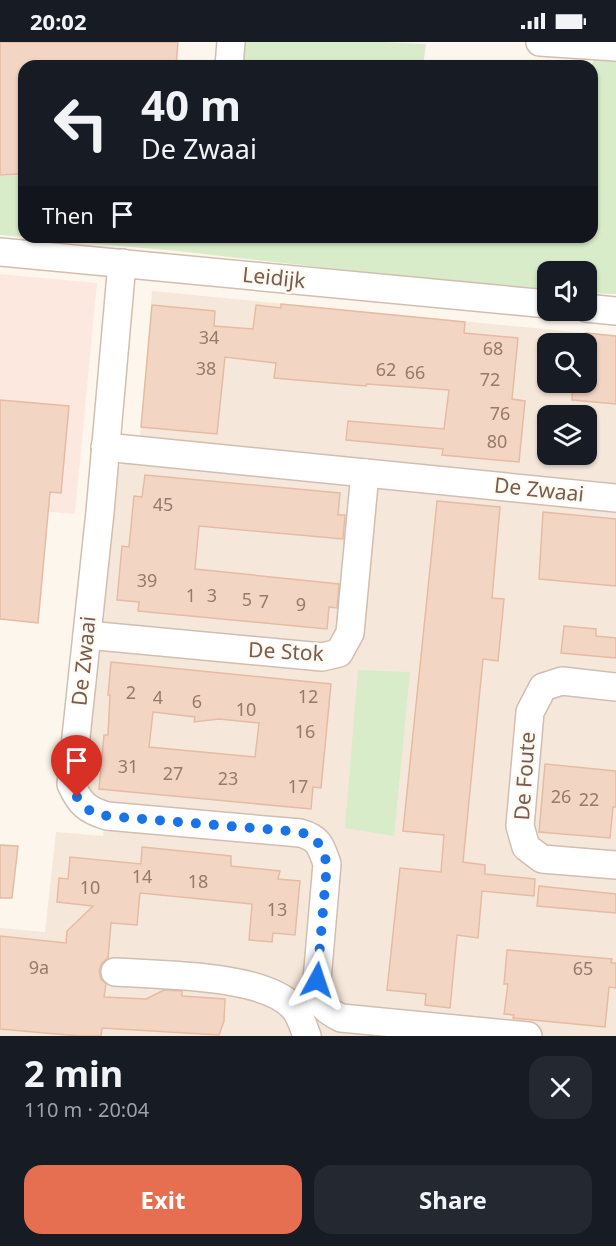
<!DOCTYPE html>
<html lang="en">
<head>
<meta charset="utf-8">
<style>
  :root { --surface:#171b24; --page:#242831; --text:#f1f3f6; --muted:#9ea1a6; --accent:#e76f51 }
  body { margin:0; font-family:"Noto Sans",sans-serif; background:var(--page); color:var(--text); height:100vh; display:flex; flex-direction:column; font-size:22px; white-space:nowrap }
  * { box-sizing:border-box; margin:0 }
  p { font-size:20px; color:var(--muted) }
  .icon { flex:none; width:33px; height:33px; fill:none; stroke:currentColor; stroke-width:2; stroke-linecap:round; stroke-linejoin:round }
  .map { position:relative; height:994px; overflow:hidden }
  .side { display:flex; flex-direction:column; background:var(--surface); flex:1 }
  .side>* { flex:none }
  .banner { position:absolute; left:18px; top:18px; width:580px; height:183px; border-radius:18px; box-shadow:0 2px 4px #0004; background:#171b24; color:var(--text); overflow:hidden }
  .controls { position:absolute; left:537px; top:219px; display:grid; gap:12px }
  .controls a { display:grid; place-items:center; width:60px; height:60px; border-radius:12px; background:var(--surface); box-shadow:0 2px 4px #0004; font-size:30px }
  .pin { position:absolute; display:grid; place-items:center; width:51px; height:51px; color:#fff; margin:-62px -26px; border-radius:50% 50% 50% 0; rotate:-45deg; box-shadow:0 0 6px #0007 }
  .pin .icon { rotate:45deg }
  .me { position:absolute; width:66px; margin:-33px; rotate:5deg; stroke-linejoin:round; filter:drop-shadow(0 0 4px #0008) }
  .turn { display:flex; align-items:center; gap:21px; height:126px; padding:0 24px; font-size:27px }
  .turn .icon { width:78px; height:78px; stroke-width:2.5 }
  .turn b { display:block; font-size:42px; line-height:51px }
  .then { display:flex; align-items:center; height:57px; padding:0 24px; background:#0003; gap:12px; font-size:22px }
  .round { display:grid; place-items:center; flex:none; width:63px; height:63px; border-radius:18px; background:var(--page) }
  .summary { display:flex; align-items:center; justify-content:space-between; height:102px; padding:0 24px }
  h1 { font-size:36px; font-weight:700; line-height:45px }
  .primary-button { display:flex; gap:12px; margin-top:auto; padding:12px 24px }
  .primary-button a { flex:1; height:69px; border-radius:18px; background:var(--accent); color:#fff; font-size:24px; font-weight:700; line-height:69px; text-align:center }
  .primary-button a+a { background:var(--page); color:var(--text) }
  .status { display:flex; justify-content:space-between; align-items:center; height:42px; padding:0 30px; background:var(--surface); direction:ltr }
  .status svg { height:16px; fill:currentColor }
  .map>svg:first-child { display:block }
  .residential { fill:#f5e8da; fill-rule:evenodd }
  .commercial { fill:#fde8e0 }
  .green { fill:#d8ecc9 }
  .building { fill:#f3d5c3; stroke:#e6bba3; stroke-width:1.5; fill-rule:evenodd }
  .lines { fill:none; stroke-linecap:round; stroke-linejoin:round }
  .minor-casing { stroke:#d1beb0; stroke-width:30 }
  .minor { stroke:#fff; stroke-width:27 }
  .route { stroke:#1a73e8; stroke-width:10; stroke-dasharray:0 18 }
  .labels { text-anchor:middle; stroke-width:5; stroke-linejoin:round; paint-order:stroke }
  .number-label { font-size:18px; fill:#987a6a }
  .street-label { font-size:21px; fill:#7a5c4d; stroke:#fffaf3 }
</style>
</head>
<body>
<div class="status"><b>20:02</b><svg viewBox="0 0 49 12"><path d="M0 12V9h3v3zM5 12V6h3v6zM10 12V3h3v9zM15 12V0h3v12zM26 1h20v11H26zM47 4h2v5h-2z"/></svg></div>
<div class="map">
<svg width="616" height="994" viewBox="0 0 616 994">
  <rect width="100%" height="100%" fill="#fdf6ec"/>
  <!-- residential -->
  <path class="residential" d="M152 249 616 294V994H0V886L45 890 56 790 103 794 106 765 98 763 82 740 117 425 127 419 138 418ZM548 302H586V340H548ZM548 374H586V412H548Z"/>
  <!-- commercial -->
  <path class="commercial" d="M0 232 97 241 75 472 0 465Z"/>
  <!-- green -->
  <g class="green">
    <path d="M245 0H383L426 2 423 24H238Z"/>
    <path d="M597 10 616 12V252L587 251 586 230H548L547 248 486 244 177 209 0 193V134L21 133 24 103V195H592L591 24Z"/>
    <path d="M358 628 410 630 394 794 345 786Z"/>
  </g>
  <!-- building -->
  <g class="building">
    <path d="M0 0H178L176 24H24V93L20 132 0 133Z"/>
    <path d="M281 262 465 280 464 291 518 296 512 357 525 359 519 420 442 413 443 407 346 398 348 379 444 387 449 348 367 342 366 344 274 336 276 321 225 315 217 392 141 385 152 263 215 269 214 284 253 287 256 263 281 266Z"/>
    <path d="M586 291 616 294V362L572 358 573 340H586Z"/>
    <path d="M0 358 69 364 61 451 50 450 38 581 0 577Z"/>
    <path d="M145 433 340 451 338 473H345L343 497 199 484 195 527 339 542 337 566 329 565 327 587 138 569 139 560 117 558 122 504 129 505 134 454 142 455Z"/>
    <path d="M437 459 500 465 492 556 504 557 498 619 483 617 463 820 485 823V832L535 837 534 854 482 849 478 896 457 893 450 966 425 963 426 952 387 948 400 826 441 830 444 793 403 789Z"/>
    <path d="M543 470 616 477V544L539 537Z"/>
    <path d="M564 584 596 587V594L616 596V616L561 611Z"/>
    <path d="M111 620 331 642 321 746 313 745 311 767 99 747 104 693H108L110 653H108ZM153 670 195 675 194 680 219 677 259 681 255 715 149 705Z"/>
    <path d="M545 722 616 729V765H613L610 796 539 790Z"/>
    <path d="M0 803 18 804 12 856H0Z"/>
    <path d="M142 805 231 814V824L280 829 278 837 300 839 295 893 273 891 272 900 249 898 252 862 140 851 137 883 111 881 108 916 102 921 99 929 101 937 106 942 104 955 146 957 164 948 182 949V954L225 957 224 979 219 993 102 986 101 994H79L0 987V894L66 901 67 889 93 864 57 860 59 836 68 837 70 815 141 822Z"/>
    <path d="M539 844 616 852V871L537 864Z"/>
    <path d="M507 908 612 917 611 921H616V946L609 945 605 985 513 976 514 973 504 972 508 942H504Z"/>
  </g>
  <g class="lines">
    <defs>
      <g id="minor">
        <path d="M540 0 616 5"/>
        <path d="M229 24 231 0"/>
        <path d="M0 210 548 262"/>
        <path d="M122 221 100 470 71 742C80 762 87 768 107 774L300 791C319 796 321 804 327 822L317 938C317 960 321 966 341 976L528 994"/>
        <path d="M586 266 616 269"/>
        <path d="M105 405 616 456"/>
        <path d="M87 593 322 615 339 611 350 591 365 431"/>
        <path d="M616 645 562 639 543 645 530 670 520 784 526 805 542 817 616 823"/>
        <path d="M115 930C159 933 263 932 293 965 300 972 303 984 307 994"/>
      </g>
    </defs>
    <!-- minor casing -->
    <use href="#minor" class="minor-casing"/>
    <!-- minor -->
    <use href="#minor" class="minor"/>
  </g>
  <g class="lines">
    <!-- route -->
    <path class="route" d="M77 755 90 769 107 774 300 790C319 796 321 804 327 822L317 938"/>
  </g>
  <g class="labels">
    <!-- number labels -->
    <g class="number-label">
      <text x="209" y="302">34</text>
      <text x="493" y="313">68</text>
      <text x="206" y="333">38</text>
      <text x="386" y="334">62</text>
      <text x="415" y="337">66</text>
      <text x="490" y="344">72</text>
      <text x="500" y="378">76</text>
      <text x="497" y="406">80</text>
      <text x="163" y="469">45</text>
      <text x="147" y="545">39</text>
      <text x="191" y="560">1</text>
      <text x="212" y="560">3</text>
      <text x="247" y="564">5</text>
      <text x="264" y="566">7</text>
      <text x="301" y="569">9</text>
      <text x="131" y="657">2</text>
      <text x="308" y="661">12</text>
      <text x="158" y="662">4</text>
      <text x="197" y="666">6</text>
      <text x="246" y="674">10</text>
      <text x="305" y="696">16</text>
      <text x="128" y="731">31</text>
      <text x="173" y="738">27</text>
      <text x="228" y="743">23</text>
      <text x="298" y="751">17</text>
      <text x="561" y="761">26</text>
      <text x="589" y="764">22</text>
      <text x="142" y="841">14</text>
      <text x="198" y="846">18</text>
      <text x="90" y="852">10</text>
      <text x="277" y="874">13</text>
      <text x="39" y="932">9a</text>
      <text x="583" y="933">65</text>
    </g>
    <!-- street labels -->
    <g class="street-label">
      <text transform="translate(274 236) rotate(6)" y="7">Leidijk</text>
      <text transform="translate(539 448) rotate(6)" y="7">De Zwaai</text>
      <text transform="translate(286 610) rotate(3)" y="7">De Stok</text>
      <text transform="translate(84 619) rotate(-84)" y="7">De Zwaai</text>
      <text transform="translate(525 734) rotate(-86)" y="7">De Foute</text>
    </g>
  </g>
</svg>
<div class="controls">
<a><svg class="icon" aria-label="sound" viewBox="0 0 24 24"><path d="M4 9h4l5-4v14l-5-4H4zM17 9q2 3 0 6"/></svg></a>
<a><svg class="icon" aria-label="search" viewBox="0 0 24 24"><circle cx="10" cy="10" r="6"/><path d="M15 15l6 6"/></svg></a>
<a><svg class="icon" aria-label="layers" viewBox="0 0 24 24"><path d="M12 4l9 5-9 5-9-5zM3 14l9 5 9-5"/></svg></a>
</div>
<div class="pin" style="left:77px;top:755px;background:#d93025"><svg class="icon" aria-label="arrive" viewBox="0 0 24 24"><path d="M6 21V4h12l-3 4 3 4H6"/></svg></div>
<svg class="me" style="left:317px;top:938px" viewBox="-20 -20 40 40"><path d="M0-17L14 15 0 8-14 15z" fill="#1a73e8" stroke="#fff" stroke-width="4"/></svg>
<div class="banner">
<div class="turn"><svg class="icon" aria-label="left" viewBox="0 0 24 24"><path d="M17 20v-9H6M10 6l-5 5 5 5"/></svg><div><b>40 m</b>De Zwaai</div></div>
<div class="then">Then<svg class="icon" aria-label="arrive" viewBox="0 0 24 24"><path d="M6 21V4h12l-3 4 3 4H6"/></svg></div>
</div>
</div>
<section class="side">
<div class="summary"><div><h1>2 min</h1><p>110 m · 20:04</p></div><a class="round"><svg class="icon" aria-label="close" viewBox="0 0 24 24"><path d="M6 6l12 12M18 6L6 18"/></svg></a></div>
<div class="primary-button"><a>Exit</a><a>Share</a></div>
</section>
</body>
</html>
